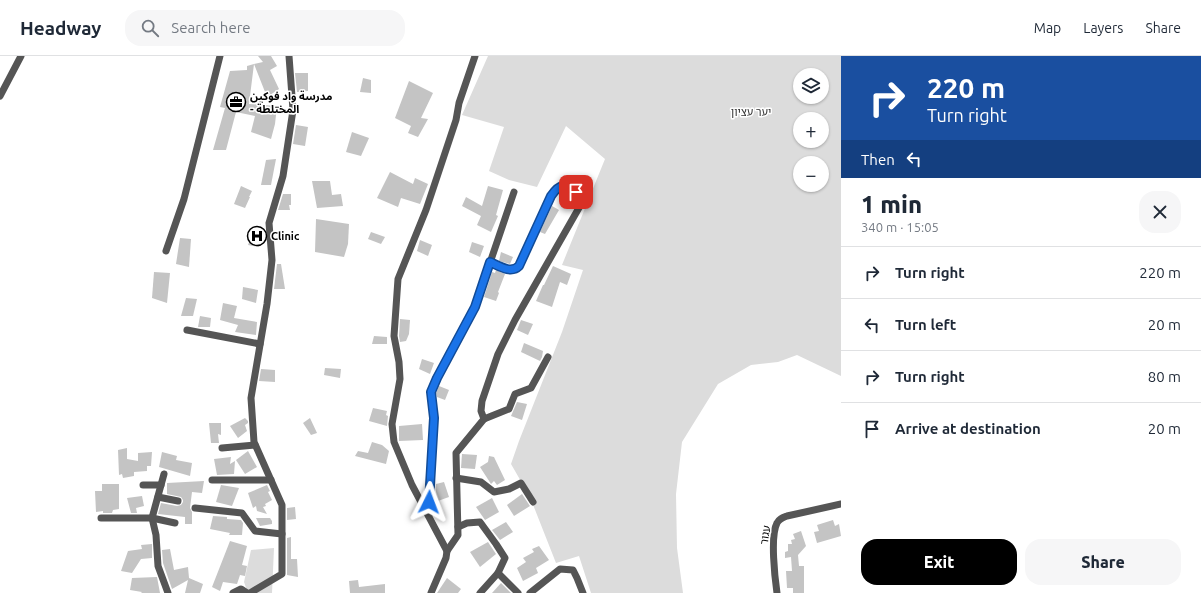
<!DOCTYPE html>
<html lang="en">
<head>
<meta charset="utf-8">
<style>
  :root { --surface:#fff; --page:#f6f6f7; --text:#1f2937; --muted:#747a83; --line:#e0e1e3; --accent:#000 }
  body { margin:0; font-family:Ubuntu,"Noto Sans Arabic","Noto Sans Hebrew",sans-serif; background:var(--page); color:var(--text); height:100vh; display:flex; flex-direction:column; font-size:15px; white-space:nowrap }
  * { box-sizing:border-box; margin:0 }
  p { font-size:13px; color:var(--muted) }
  .icon { flex:none; width:22px; height:22px; fill:none; stroke:currentColor; stroke-width:2; stroke-linecap:round; stroke-linejoin:round }
  .map { position:relative; flex:1; overflow:hidden }
  .panel { display:flex; flex-direction:column; background:var(--surface); width:360px }
  .panel>* { flex:none }
  .top-card { background:#1a4fa0; color:#fff; overflow:hidden }
  .tools { position:absolute; left:793px; top:12px; display:grid; gap:8px }
  .tools a { display:grid; place-items:center; width:36px; height:36px; border-radius:50%; background:var(--surface); box-shadow:0 1px 3px #0004; font-size:20px }
  .pin { position:absolute; display:grid; place-items:center; width:34px; height:34px; color:#fff; margin:-17px; border-radius:8px; box-shadow:0 2px 6px #0006 }
  .me { position:absolute; width:44px; margin:-22px; rotate:3deg; stroke-linejoin:round; filter:drop-shadow(0 0 3px #0008) }
  .turn { display:flex; align-items:center; gap:14px; height:84px; padding:0 20px; font-size:18px }
  .turn .icon { width:52px; height:52px; stroke-width:2.5 }
  .turn b { display:block; font-size:28px; line-height:34px }
  .then { display:flex; align-items:center; height:38px; padding:0 20px; background:#0003; gap:8px; font-size:15px }
  .round { display:grid; place-items:center; flex:none; width:42px; height:42px; border-radius:16px; background:var(--page) }
  .overview { display:flex; align-items:center; justify-content:space-between; height:68px; padding:0 20px }
  h1 { font-size:24px; font-weight:800; line-height:30px }
  .primary-button { display:flex; gap:8px; margin-top:auto; padding:8px 20px }
  .primary-button a { flex:1; height:46px; border-radius:16px; background:var(--accent); color:#fff; font-size:16px; font-weight:800; line-height:46px; text-align:center }
  .primary-button a+a { background:var(--page); color:var(--text) }
  ul { padding:0; list-style:none }
  li { display:flex; align-items:center; gap:12px; height:52px; padding:0 20px; border-top:1px solid var(--line) }
  li div { flex:1 }
  li b { display:block; font-size:15px }
  li em { font-style:normal }
  header { display:flex; align-items:center; gap:24px; box-sizing:border-box; height:56px; padding:0 20px; background:var(--surface); border-bottom:1px solid var(--line) }
  header strong { font-size:19px }
  nav { display:flex; gap:22px; margin-inline-start:auto; font-size:14px }
  .search { width:280px; height:36px; background:var(--page); display:flex; align-items:center; gap:10px; box-sizing:border-box; padding:0 14px; border-radius:16px; color:var(--muted); font-size:15px }
  main { display:flex; flex:1; min-height:0 }
  .map>svg:first-child { display:block }
  .green { fill:#dcdcdc; fill-rule:evenodd }
  .building { fill:#c4c4c4 }
  .lines { fill:none; stroke-linecap:round; stroke-linejoin:round }
  .street { stroke:#555; stroke-width:7 }
  .route-casing { stroke:#114b97; stroke-width:10 }
  .route { stroke:#1a73e8; stroke-width:7 }
  .labels { text-anchor:middle; stroke-width:3; stroke-linejoin:round; paint-order:stroke }
  .poi-label { font-size:11px; font-weight:bold; fill:#000; stroke:#fff; text-anchor:start }
  .park-label { font-size:11px; fill:#333; stroke:#fff }
  .street-label { font-size:11px; fill:#000; stroke:#fff }
</style>
</head>
<body>
<header>
<strong>Headway</strong>
<div class="search"><svg class="icon" aria-label="search" viewBox="0 0 24 24"><circle cx="10" cy="10" r="6"/><path d="M15 15l6 6"/></svg>Search here</div>
<nav><a>Map</a><a>Layers</a><a>Share</a></nav>
</header>
<main>
<div class="map">
<svg width="841" height="537" viewBox="0 0 841 537">
  <rect width="100%" height="100%" fill="#fff"/>
  <!-- green -->
  <g class="green">
    <path d="M488 0H841V320L797 299 778 306 751 309 718 328 682 386 676 438 677 492 683 537H591L579 500 556 507 530 441 511 408 519 385 562 276 583 214 562 209 605 103 566 70 537 131 509 124 489 115 504 71 462 59ZM800 19H822V41H800ZM800 63H822V85H800ZM800 107H822V129H800Z"/>
    <path d="M274 492 272 537H248L244 526 251 494Z"/>
  </g>
  <!-- building -->
  <g class="building">
    <path d="M258 0H271L277 10 270 14 279 33 267 41 254 8 263 6Z"/>
    <path d="M254 8 249 48 277 50 275 68 271 83 251 76 255 60 236 56 226 94H213L225 52 220 51 230 15 247 14V10Z"/>
    <path d="M295 17H308V35L297 36Z"/>
    <path d="M363 22 371 24V37L360 36Z"/>
    <path d="M409 25 433 37 421 62 428 63 418 81 408 77 411 70 395 62Z"/>
    <path d="M296 69 308 71 305 90 293 88Z"/>
    <path d="M352 76 369 82 361 100 346 96Z"/>
    <path d="M276 103 271 129H261L266 104Z"/>
    <path d="M390 116 413 128 415 122 428 128 420 148 401 142 398 151 377 142Z"/>
    <path d="M312 125H330L332 139 341 138 343 150 317 152Z"/>
    <path d="M241 130 252 135 249 141H250L245 152 234 148Z"/>
    <path d="M488 130 503 134 496 159 498 160 491 176 477 169 481 160 462 150 466 141 482 150Z"/>
    <path d="M283 138H291V149H289L290 154H278Z"/>
    <path d="M552 150 559 154 545 178 540 176Z"/>
    <path d="M316 163 349 168 348 188 344 201 315 196Z"/>
    <path d="M254 173 263 175 259 191 248 189Z"/>
    <path d="M371 176 385 181 381 188 368 183Z"/>
    <path d="M180 182 191 183 189 211 176 208Z"/>
    <path d="M420 184 432 189 428 200 417 195Z"/>
    <path d="M472 186 484 190 480 201 469 196Z"/>
    <path d="M501 196 513 201 510 208 499 205Z"/>
    <path d="M277 208H281L285 233H274Z"/>
    <path d="M553 210 571 218 567 229 560 226 552 251 536 245 543 229H544Z"/>
    <path d="M496 214 505 218 498 236 499 237 496 245 484 241 492 216 495 217Z"/>
    <path d="M154 216 170 217 167 247 152 242Z"/>
    <path d="M243 231 258 234 256 247 242 243Z"/>
    <path d="M186 242 197 243 193 260H181Z"/>
    <path d="M223 247 237 250 234 262 257 266 256 279 235 276 238 269 220 264Z"/>
    <path d="M200 260 211 262 210 271H198Z"/>
    <path d="M400 263 410 264 409 278 406 285 400 286 399 280Z"/>
    <path d="M521 264 533 268 528 279 517 274Z"/>
    <path d="M374 280 387 281V288H372Z"/>
    <path d="M524 287 543 295 542 301 540 305 521 296Z"/>
    <path d="M422 303 434 307 430 318 419 313Z"/>
    <path d="M325 312 341 313 340 322 324 319Z"/>
    <path d="M261 313 275 314V326L259 325Z"/>
    <path d="M439 330 449 334 445 344 437 341 436 337Z"/>
    <path d="M517 346 527 348 522 364 511 360Z"/>
    <path d="M373 352 387 355 386 359 388 360 387 370 369 365Z"/>
    <path d="M245 362 248 365V367L245 369 247 375 238 382 230 370Z"/>
    <path d="M310 362 317 377 311 379 303 367Z"/>
    <path d="M209 367H221V379L218 378 219 387H211Z"/>
    <path d="M422 368 423 384 399 385V370Z"/>
    <path d="M372 386 382 389 389 395 386 408 355 400 358 395 368 397Z"/>
    <path d="M127 392V403L138 405V397L152 396 151 410H147V415L134 416V420L123 422 122 418 119 419 118 394Z"/>
    <path d="M248 395 257 411 245 418 236 404Z"/>
    <path d="M162 396 177 400 176 404 192 407 190 420 159 411Z"/>
    <path d="M462 398 477 399 475 413 461 412Z"/>
    <path d="M489 400 494 401 505 424 497 429 494 425 491 428 480 411 488 406Z"/>
    <path d="M231 401 230 408 235 405 234 418 217 419 214 403Z"/>
    <path d="M204 425 202 437 192 436 190 452 192 456V468H185V461L158 458 161 447 177 450 181 449 183 446V444L181 441 167 438V427Z"/>
    <path d="M444 426 449 441 435 446 436 428Z"/>
    <path d="M102 428H119V453L113 454 112 457H103V455L96 456 95 435H102Z"/>
    <path d="M221 429 239 432 232 450 216 446Z"/>
    <path d="M267 429 270 435 268 436 272 444 265 448 266 450 263 451 267 458 257 455 256 450 253 452 248 437Z"/>
    <path d="M522 438 530 450 514 460 507 449Z"/>
    <path d="M142 440 144 450 136 452 137 457H131L127 442Z"/>
    <path d="M492 442 499 456 485 464 476 451Z"/>
    <path d="M295 451 296 463 287 464V452Z"/>
    <path d="M213 460 227 461V463L241 464 243 467 242 479H229L230 477 210 473Z"/>
    <path d="M256 462H270L272 465V468L260 470Z"/>
    <path d="M833 464 835 470 839 468 841 480 817 487 814 476 819 475 817 469Z"/>
    <path d="M506 466 513 476 500 484 492 474Z"/>
    <path d="M801 475 806 490 798 499 799 510H804V537H793V532H787L786 515H792L791 501 785 502V496L788 495V488H792L791 484 795 483 793 478Z"/>
    <path d="M291 481V503H297L298 521 287 519V482Z"/>
    <path d="M230 485 247 490 242 509 247 510 245 520 240 519 237 528 223 526 220 535 212 531Z"/>
    <path d="M488 486 496 498 480 511 470 496Z"/>
    <path d="M152 488V502L141 503 132 517 121 515 128 495 142 493 141 489Z"/>
    <path d="M539 490 549 504 536 512 538 517 523 525 517 512 526 506 523 502 534 496 532 493Z"/>
    <path d="M170 493 174 514 188 511 189 522 203 528 200 537H185L188 524 172 533 163 507 162 494Z"/>
    <path d="M157 521 160 537H141L142 536 130 534 132 522Z"/>
    <path d="M447 522 461 533 458 537H437Z"/>
    <path d="M358 524 359 531 385 528V537H350L349 525Z"/>
    <path d="M501 527 511 537H492Z"/>
  </g>
  <g class="lines">
    <!-- street -->
    <g class="street">
      <path d="M0 40 21 0"/>
      <path d="M166 195 184 143 220 0"/>
      <path d="M187 274 260 288"/>
      <path d="M484 363 481 355 482 345 498 298 515 264 580 150 582 143C580 139 577 136 573 133 561 126 557 130 551 140L519 210C511 218 499 210 490 206"/>
      <path d="M222 392 255 389"/>
      <path d="M164 418 152 462 156 479 158 510 168 537"/>
      <path d="M456 422 481 426 494 436 509 433 521 427 533 446"/>
      <path d="M212 424H271"/>
      <path d="M143 429H161"/>
      <path d="M158 441 178 445"/>
      <path d="M195 452 242 457 255 475 282 478"/>
      <path d="M429 459 434 362 431 336 437 322 475 251 514 136"/>
      <path d="M101 462H152L175 467"/>
      <path d="M458 471 467 467 480 466 496 488 505 502 498 517 480 537"/>
      <path d="M447 495 458 479 456 397 484 363 509 353 515 338 531 332 548 301"/>
      <path d="M498 517 518 537"/>
      <path d="M233 537 241 533 247 537"/>
      <path d="M250 537 282 518V449L254 386 251 342 267 248 272 204 269 167 283 120 293 54 289 0"/>
      <path d="M431 537 446 502 447 495 412 429 394 386 392 368 400 323 399 306 394 280 398 223 426 154 456 64 459 47 475 0"/>
      <path d="M530 537 560 513 573 514 577 522 583 537"/>
      <path d="M777 537C775 523 770 480 777 467 779 463 782 462 787 460L841 448"/>
    </g>
  </g>
  <g class="lines">
    <defs>
      <path id="route" d="M429 446 434 362 431 336 437 322 475 251 490 206C499 210 511 218 519 210L551 140C560 127 564 128 576 136"/>
    </defs>
    <!-- route casing -->
    <use href="#route" class="route-casing"/>
    <!-- route -->
    <use href="#route" class="route"/>
  </g>
  <!-- icons -->
  <defs>
    <symbol id="office-ring" viewBox="-11 -11 22 22"><circle r="9.5" fill="#fff" stroke="#000" stroke-width="1.5"/><path d="M-6-3h4V-5.5h4V-3h4V5H-6ZM-1-4.5V-3h2v-1.5ZM-6 0V1H6V0Z" fill="#000"/></symbol>
    <symbol id="hospital-ring" viewBox="-11 -11 22 22"><circle r="9.5" fill="#fff" stroke="#000" stroke-width="1.5"/><path d="M-5-5h3v3.5h4V-5h3V5h-3V1.5h-4V5h-3Z" fill="#000"/></symbol>
  </defs>
  <g fill-rule="evenodd">
    <use href="#office-ring" x="225" y="35" width="22" height="22"/>
    <use href="#hospital-ring" x="246" y="169" width="22" height="22"/>
  </g>
  <g class="labels">
    <!-- poi labels -->
    <g class="poi-label">
      <text x="250" y="44">مدرسة واد فوكين<tspan x="250" dy="13">- المختلطة</tspan></text>
      <text x="271" y="184">Clinic</text>
    </g>
    <!-- park labels -->
    <g class="park-label">
      <text x="751" y="60">יער עציון</text>
    </g>
    <!-- street labels -->
    <g class="street-label">
      <text transform="translate(765 479) rotate(-81)" y="4">עגור</text>
    </g>
  </g>
</svg>
<div class="tools">
<a><svg class="icon" aria-label="layers" viewBox="0 0 24 24"><path d="M12 4l9 5-9 5-9-5zM3 14l9 5 9-5"/></svg></a>
<a>+</a>
<a>−</a>
</div>
<div class="pin" style="left:576px;top:136px;background:#d93025"><svg class="icon" aria-label="arrive" viewBox="0 0 24 24"><path d="M6 21V4h12l-3 4 3 4H6"/></svg></div>
<svg class="me" style="left:429px;top:446px" viewBox="-20 -20 40 40"><path d="M0-17L14 15 0 8-14 15z" fill="#1a73e8" stroke="#fff" stroke-width="4"/></svg>
</div>
<section class="panel">
<div class="top-card">
<div class="turn"><svg class="icon" aria-label="right" viewBox="0 0 24 24"><path d="M7 20v-9h11M14 6l5 5-5 5"/></svg><div><b>220 m</b>Turn right</div></div>
<div class="then">Then<svg class="icon" aria-label="left" viewBox="0 0 24 24"><path d="M17 20v-9H6M10 6l-5 5 5 5"/></svg></div>
</div>
<div class="overview"><div><h1>1 min</h1><p>340 m · 15:05</p></div><a class="round"><svg class="icon" aria-label="close" viewBox="0 0 24 24"><path d="M6 6l12 12M18 6L6 18"/></svg></a></div>
<ul>
<li><svg class="icon" aria-label="right" viewBox="0 0 24 24"><path d="M7 20v-9h11M14 6l5 5-5 5"/></svg><div><b>Turn right</b></div><em>220 m</em></li>
<li><svg class="icon" aria-label="left" viewBox="0 0 24 24"><path d="M17 20v-9H6M10 6l-5 5 5 5"/></svg><div><b>Turn left</b></div><em>20 m</em></li>
<li><svg class="icon" aria-label="right" viewBox="0 0 24 24"><path d="M7 20v-9h11M14 6l5 5-5 5"/></svg><div><b>Turn right</b></div><em>80 m</em></li>
<li><svg class="icon" aria-label="arrive" viewBox="0 0 24 24"><path d="M6 21V4h12l-3 4 3 4H6"/></svg><div><b>Arrive at destination</b></div><em>20 m</em></li>
</ul>
<div class="primary-button"><a>Exit</a><a>Share</a></div>
</section>
</main>
</body>
</html>
